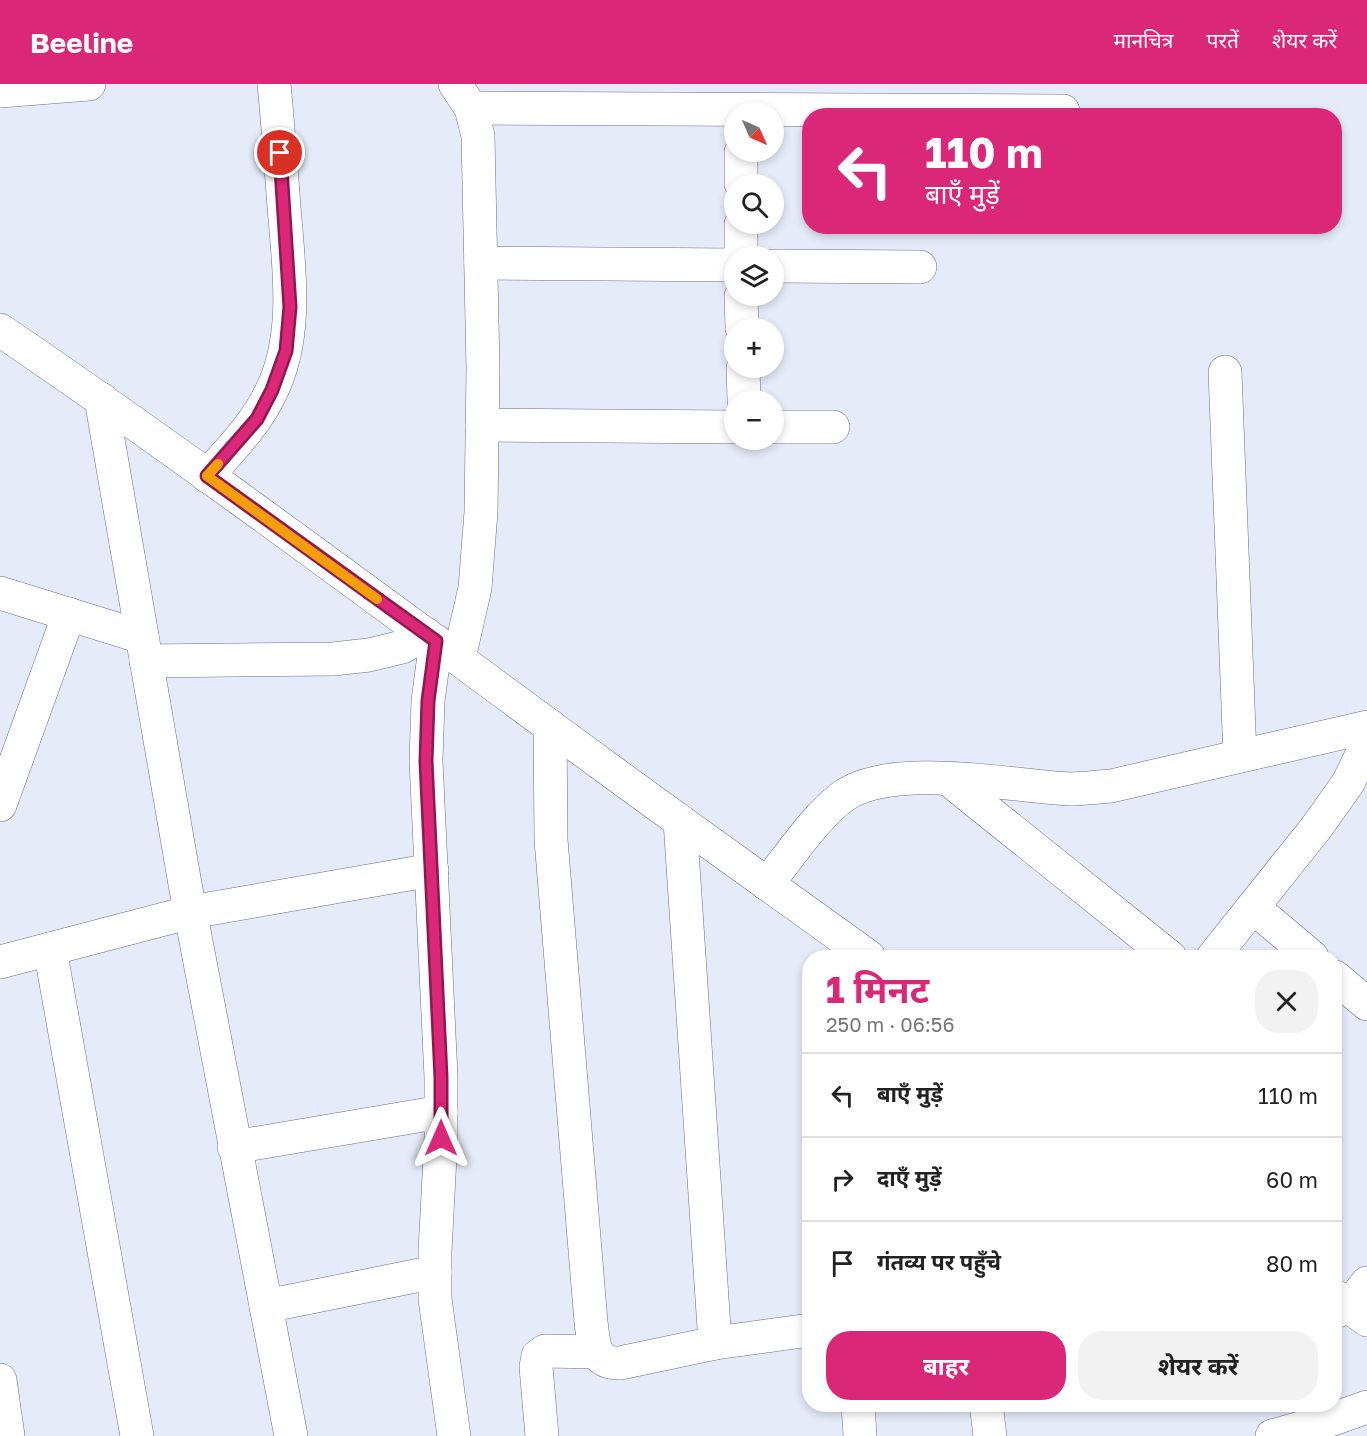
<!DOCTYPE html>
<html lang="hi">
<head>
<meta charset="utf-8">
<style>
  :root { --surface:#fff; --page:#f2f2f2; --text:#222; --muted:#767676; --line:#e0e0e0; --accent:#db2777 }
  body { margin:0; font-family:"Golos Text","Noto Sans Devanagari",sans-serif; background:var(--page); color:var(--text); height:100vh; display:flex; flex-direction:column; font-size:22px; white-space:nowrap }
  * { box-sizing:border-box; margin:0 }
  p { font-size:20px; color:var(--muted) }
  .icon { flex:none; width:33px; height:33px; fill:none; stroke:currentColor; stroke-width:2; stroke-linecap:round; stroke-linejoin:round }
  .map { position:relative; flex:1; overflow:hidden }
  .panel { position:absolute; left:802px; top:866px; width:540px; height:462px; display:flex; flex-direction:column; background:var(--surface); border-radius:24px; box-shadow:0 3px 9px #0003 }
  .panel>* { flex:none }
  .banner { position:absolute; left:802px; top:24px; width:540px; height:126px; border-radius:24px; box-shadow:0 3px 9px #0003; background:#db2777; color:#fff; overflow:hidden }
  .needle { width:39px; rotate:135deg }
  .buttons { position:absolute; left:724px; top:18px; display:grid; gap:12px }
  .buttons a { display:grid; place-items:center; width:60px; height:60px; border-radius:50%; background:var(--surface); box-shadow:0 3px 9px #0003; font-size:30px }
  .pin { position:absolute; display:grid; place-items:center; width:51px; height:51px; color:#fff; margin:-26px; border:3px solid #fff; border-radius:50%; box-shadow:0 2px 6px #0007 }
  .me { position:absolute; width:66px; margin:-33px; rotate:0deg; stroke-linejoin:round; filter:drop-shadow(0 0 4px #0008) }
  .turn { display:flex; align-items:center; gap:21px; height:126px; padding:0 24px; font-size:27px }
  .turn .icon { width:78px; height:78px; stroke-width:2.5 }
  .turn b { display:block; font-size:42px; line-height:51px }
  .round { display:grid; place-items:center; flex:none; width:63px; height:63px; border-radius:24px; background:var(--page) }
  .headline { display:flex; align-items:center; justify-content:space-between; height:102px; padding:0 24px }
  h1 { font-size:36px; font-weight:700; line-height:45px; color:var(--accent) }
  .cta { display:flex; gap:12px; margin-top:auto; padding:12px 24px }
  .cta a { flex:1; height:69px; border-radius:24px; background:var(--accent); color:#fff; font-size:24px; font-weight:700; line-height:69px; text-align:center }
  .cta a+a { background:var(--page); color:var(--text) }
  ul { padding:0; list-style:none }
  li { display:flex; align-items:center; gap:18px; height:84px; padding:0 24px; border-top:2px solid var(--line) }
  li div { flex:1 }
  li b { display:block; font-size:22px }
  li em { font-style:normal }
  header { display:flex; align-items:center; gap:36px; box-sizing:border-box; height:84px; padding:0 30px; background:var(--accent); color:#fff }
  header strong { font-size:28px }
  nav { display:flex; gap:33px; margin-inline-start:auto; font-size:21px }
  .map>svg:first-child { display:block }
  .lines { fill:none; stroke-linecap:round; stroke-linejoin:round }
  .minor-casing { stroke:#64708e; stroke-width:34 }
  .tertiary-casing { stroke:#64708e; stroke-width:34 }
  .minor { stroke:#fff; stroke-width:33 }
  .tertiary { stroke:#fff; stroke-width:33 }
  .route-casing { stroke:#8e194d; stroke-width:15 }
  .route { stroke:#db2777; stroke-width:10 }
  .slow { stroke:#f59e0b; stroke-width:10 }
</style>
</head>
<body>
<header>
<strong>Beeline</strong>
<nav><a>मानचित्र</a><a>परतें</a><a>शेयर करें</a></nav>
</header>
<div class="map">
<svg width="1367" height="1352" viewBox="0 0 1367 1352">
  <rect width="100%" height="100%" fill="#e5ebf9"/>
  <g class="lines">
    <defs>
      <g id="minor">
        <path d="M455 0 471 24 478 52 483 284 481 428 475 504 459 574"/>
        <path d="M0 7 89 0"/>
        <path d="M471 24 1063 27"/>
        <path d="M741 100V68"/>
        <path d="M741 172V140"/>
        <path d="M481 179 735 181"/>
        <path d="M774 182 920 183"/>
        <path d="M741 212 742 244"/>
        <path d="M743 284 744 316"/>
        <path d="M1225 288 1240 672"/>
        <path d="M101 315 185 800 291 1352"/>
        <path d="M482 341 735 343"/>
        <path d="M774 343H833"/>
        <path d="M207 392C231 365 256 340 271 308 299 252 289 184 284 123 281 82 278 41 274 0"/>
        <path d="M0 509 142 553"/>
        <path d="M436 557 428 617 426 677 441 993V1054L435 1167V1215L454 1352"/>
        <path d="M146 577 333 575 369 571 402 563 426 550"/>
        <path d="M550 642 551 756 591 1238C594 1261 593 1279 620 1279L715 1259 810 1246"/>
        <path d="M948 695 1170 873"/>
        <path d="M0 721 69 530"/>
        <path d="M680 737 715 1259"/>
        <path d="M767 800C790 772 817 730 845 711 895 678 1012 702 1070 705 1083 705 1097 703 1111 702L1367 643"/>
        <path d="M1254 824 1312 873"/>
        <path d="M50 865 137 1352"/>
        <path d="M1213 873 1316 744 1348 699 1367 660"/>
        <path d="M0 878 191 828 432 786"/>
        <path d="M1335 893 1367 920"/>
        <path d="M234 1063 441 1028"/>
        <path d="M266 1222 435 1188"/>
        <path d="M1335 1228 1349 1222 1367 1199"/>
        <path d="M0 1296 8 1352"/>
        <path d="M858 1320 860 1352"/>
        <path d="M986 1320 990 1352"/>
        <path d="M542 1352 536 1283 538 1272 545 1267 597 1268"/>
        <path d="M1272 1352 1333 1335 1367 1323"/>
      </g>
      <g id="tertiary">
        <path d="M0 246C206 386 406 537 607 684 694 748 782 810 869 873"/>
        <path d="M1335 1212 1367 1236"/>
      </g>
    </defs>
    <!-- minor casing -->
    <use href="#minor" class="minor-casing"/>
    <!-- tertiary casing -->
    <use href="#tertiary" class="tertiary-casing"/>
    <!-- minor -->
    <use href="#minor" class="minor"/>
    <!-- tertiary -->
    <use href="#tertiary" class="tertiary"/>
  </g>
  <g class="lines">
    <defs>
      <path id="route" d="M280 69 290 223 286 267 272 306 257 335 207 392 436 557 428 617 426 677 441 993V1054"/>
    </defs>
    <!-- route casing -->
    <use href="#route" class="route-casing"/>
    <!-- route -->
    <use href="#route" class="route"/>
    <!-- slow -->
    <path class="slow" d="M218 380 207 392 377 515"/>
  </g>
</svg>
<div class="buttons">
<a><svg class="needle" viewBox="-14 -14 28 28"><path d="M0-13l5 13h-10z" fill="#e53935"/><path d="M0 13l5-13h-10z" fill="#767676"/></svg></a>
<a><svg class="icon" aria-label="search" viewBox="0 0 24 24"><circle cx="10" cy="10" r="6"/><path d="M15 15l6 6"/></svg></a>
<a><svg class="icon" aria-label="layers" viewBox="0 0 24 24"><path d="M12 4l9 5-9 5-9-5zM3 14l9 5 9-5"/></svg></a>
<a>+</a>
<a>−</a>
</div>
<div class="pin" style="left:280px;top:69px;background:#d93025"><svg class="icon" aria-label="arrive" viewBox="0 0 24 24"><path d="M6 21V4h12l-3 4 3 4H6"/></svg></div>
<svg class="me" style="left:441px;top:1054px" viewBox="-20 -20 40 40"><path d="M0-17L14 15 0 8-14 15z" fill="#db2777" stroke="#fff" stroke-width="4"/></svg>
<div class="banner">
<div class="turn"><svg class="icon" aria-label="left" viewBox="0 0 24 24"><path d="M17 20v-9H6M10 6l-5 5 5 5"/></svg><div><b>110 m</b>बाएँ मुड़ें</div></div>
</div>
<section class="panel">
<div class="headline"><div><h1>1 मिनट</h1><p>250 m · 06:56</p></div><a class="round"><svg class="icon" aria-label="close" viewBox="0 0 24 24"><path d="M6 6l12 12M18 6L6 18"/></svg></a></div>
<ul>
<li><svg class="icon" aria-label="left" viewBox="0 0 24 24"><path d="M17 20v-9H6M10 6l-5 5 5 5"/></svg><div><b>बाएँ मुड़ें</b></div><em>110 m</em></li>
<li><svg class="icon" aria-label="right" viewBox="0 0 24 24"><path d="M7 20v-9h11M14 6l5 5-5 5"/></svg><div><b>दाएँ मुड़ें</b></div><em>60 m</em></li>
<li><svg class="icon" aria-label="arrive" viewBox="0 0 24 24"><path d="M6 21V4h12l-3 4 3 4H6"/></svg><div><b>गंतव्य पर पहुँचे</b></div><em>80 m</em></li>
</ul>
<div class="cta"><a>बाहर</a><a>शेयर करें</a></div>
</section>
</div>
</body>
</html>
